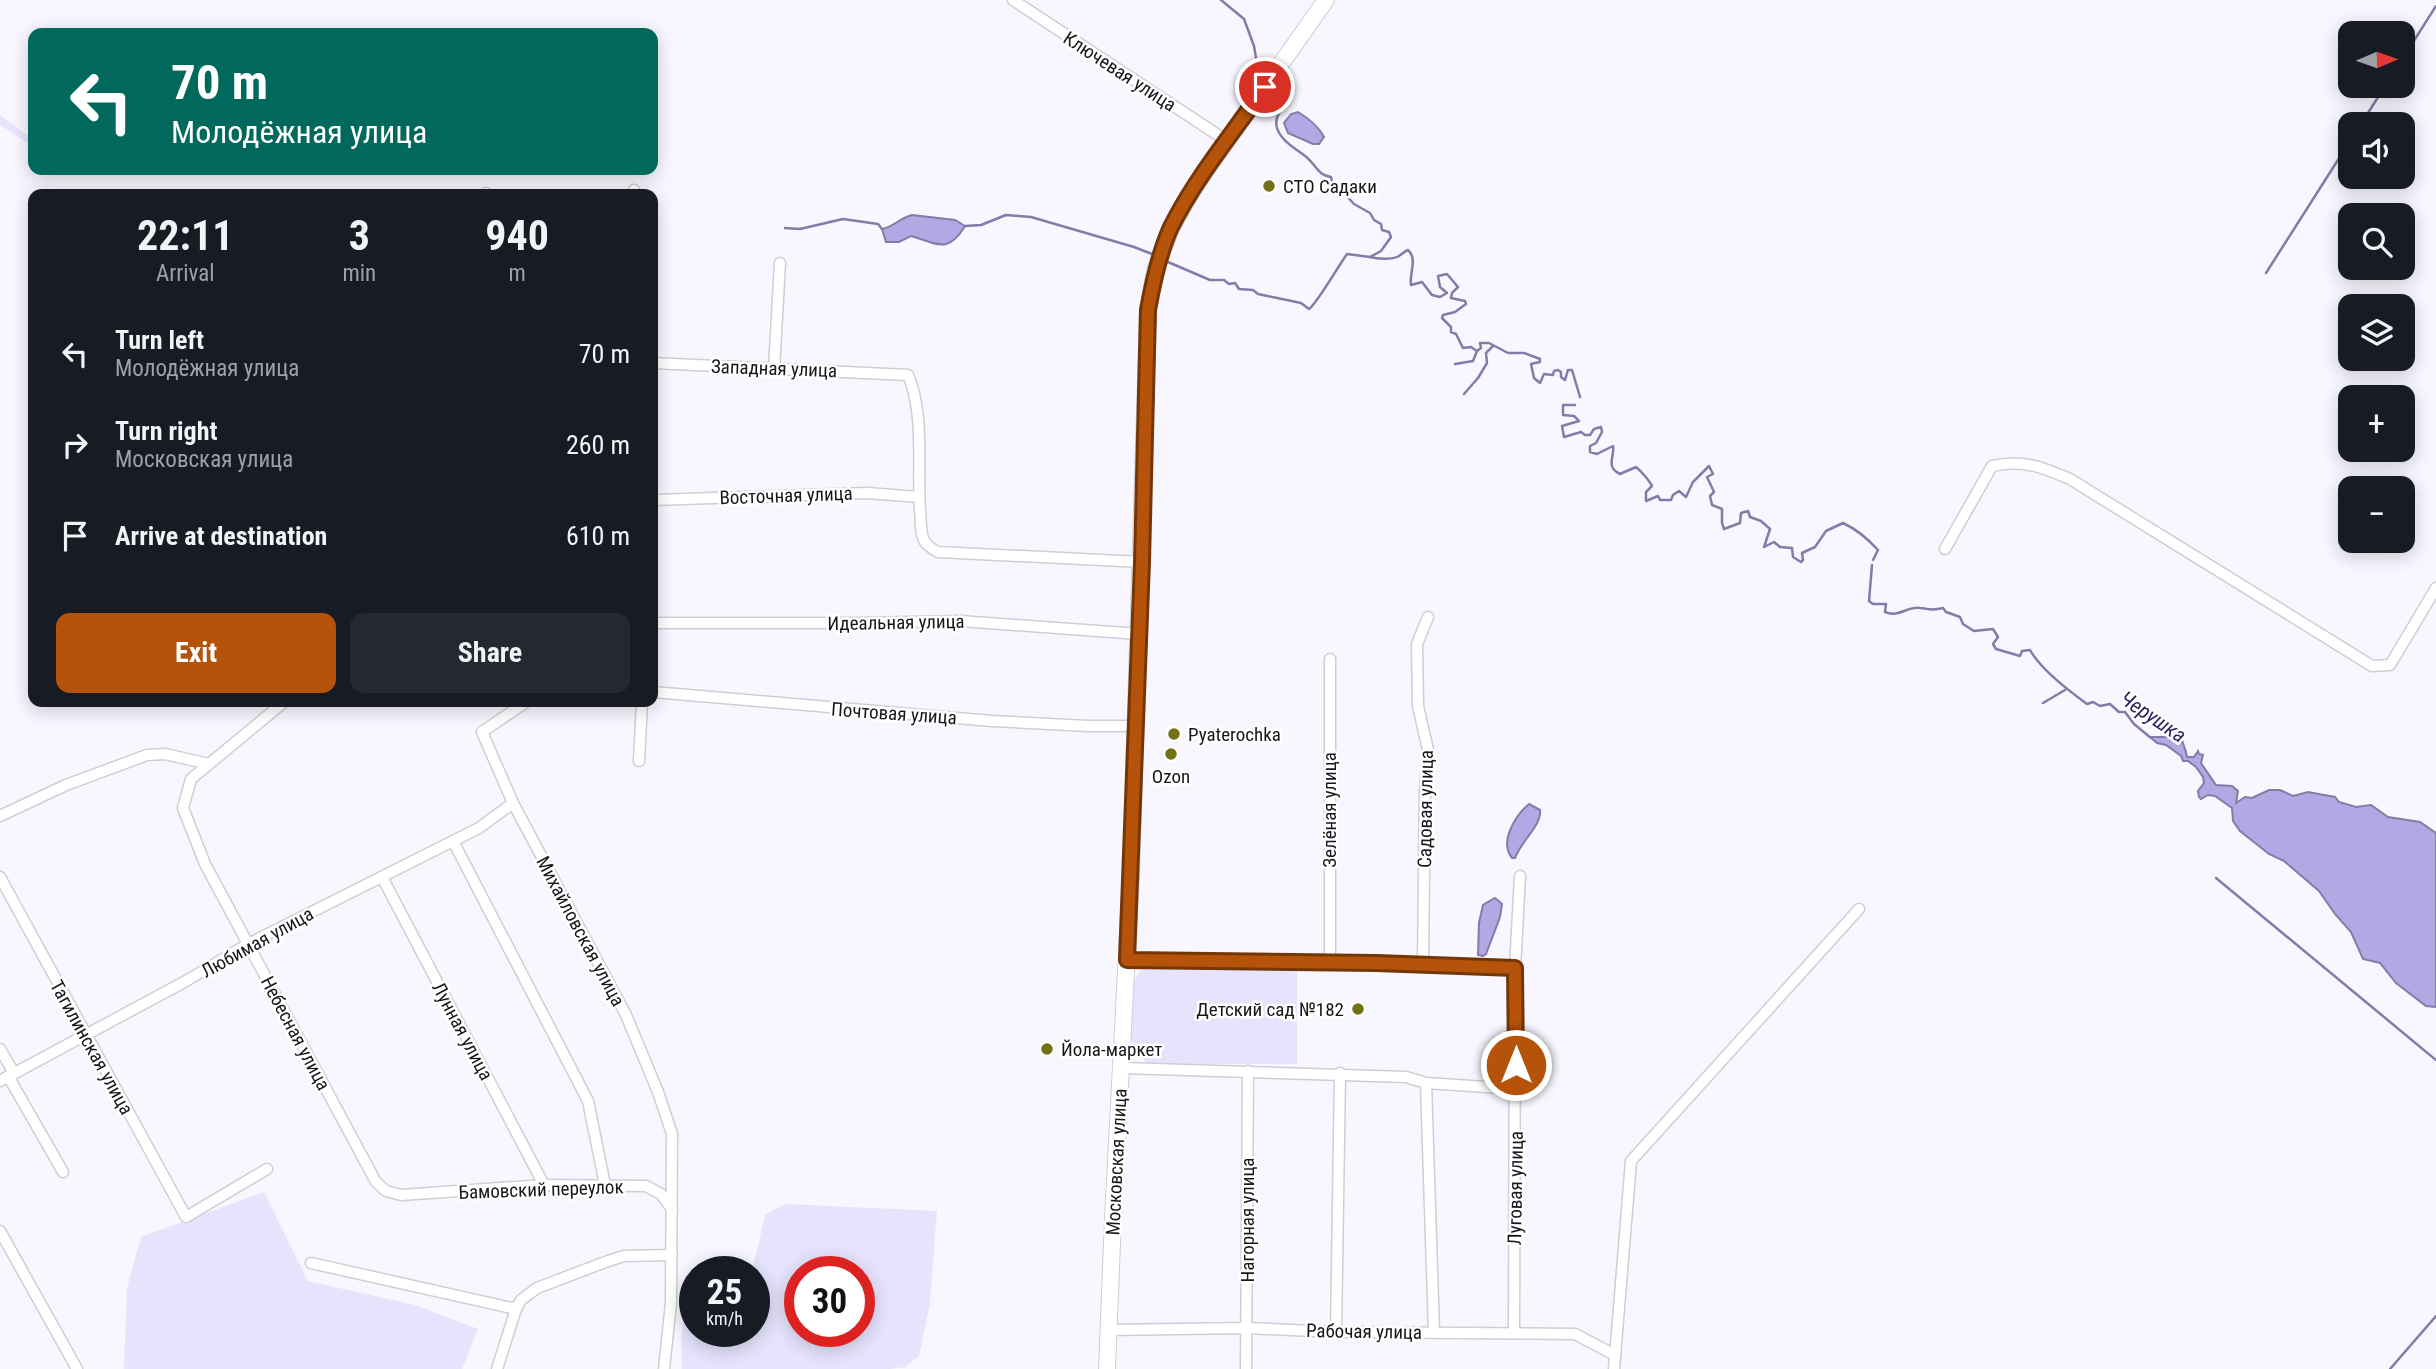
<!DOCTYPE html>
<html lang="en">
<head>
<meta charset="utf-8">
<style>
  :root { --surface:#171b24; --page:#242831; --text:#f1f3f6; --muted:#9ea1a6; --accent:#b45309 }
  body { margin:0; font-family:"Roboto Condensed",sans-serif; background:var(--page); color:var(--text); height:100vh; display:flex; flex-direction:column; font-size:26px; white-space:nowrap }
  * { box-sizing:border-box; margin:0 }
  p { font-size:23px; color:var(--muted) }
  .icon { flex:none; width:38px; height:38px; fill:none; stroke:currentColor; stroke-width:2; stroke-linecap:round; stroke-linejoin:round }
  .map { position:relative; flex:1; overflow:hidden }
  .details { position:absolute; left:28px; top:189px; width:630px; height:518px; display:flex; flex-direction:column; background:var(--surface); border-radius:14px; box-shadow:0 4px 18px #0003 }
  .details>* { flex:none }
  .guide { position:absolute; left:28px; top:28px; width:630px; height:147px; border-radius:14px; box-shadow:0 4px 18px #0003; background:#00695c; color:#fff; overflow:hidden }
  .needle { width:46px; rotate:88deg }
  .tools { position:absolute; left:2338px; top:21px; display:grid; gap:14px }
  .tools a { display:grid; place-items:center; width:77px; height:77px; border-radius:14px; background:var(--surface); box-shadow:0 4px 18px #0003; font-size:35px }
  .speed { position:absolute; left:679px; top:1256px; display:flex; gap:14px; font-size:35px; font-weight:700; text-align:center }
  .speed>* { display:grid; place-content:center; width:91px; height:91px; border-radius:50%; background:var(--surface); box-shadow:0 4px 18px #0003; line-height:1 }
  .speed small { font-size:18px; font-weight:400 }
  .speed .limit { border:10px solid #d22; background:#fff; color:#111 }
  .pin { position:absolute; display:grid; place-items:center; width:60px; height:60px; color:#fff; margin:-30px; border:4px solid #fff; border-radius:50%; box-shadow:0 2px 7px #0007 }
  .me { position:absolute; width:77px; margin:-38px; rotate:0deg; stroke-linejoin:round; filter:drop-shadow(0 0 5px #0008) }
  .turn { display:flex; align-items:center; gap:24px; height:147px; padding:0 28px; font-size:32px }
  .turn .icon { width:91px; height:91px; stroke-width:2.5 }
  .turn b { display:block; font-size:49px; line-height:60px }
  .eta { display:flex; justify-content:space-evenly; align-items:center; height:119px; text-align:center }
  .eta b { font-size:42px; font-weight:700; line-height:49px }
  .action { display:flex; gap:14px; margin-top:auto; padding:14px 28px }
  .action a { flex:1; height:80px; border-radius:14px; background:var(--accent); color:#fff; font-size:28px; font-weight:700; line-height:80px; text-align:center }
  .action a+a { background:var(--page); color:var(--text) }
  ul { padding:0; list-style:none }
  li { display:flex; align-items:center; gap:21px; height:91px; padding:0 28px }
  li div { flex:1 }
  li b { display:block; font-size:26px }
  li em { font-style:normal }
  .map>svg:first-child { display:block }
  .green { fill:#e6e4fd; fill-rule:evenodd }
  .water { fill:#b0a9e4; stroke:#827da7; stroke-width:2 }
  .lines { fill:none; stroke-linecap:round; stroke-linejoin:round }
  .stream { stroke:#827da7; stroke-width:2.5 }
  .street-casing { stroke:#cfced5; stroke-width:13 }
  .secondary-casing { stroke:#cfced5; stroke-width:18 }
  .street { stroke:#fff; stroke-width:10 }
  .secondary { stroke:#fff; stroke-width:16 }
  .route-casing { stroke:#753606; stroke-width:18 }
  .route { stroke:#b45309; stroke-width:12 }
  .poi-dot { fill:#727217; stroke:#fff; stroke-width:2.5 }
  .labels { text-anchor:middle; stroke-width:5; stroke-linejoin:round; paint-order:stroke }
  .street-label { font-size:19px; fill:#17171a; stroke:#fff }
  .poi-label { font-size:19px; fill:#17171a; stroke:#fff; text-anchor:start }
  .water-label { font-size:21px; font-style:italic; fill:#2f1d62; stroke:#fff }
</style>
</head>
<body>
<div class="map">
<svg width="2436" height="1369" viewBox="0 0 2436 1369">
  <rect width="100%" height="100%" fill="#f8f7ff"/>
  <!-- green -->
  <g class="green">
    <path d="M0 115 33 140V146L0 125Z"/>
    <path d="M1152 964 1297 965V1064H1148L1138 1055 1131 1039 1133 983 1141 969Z"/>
    <path d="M264 1192 308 1281 415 1305 478 1329 462 1369H124L127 1288 141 1237Z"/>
    <path d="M785 1204 937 1211 930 1303 919 1356 905 1367 890 1369H682L681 1343 686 1294H695V1332H754V1272H752L765 1215ZM859 1272V1332H800V1272Z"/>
  </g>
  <!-- water -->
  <g class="water">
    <path d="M1298 112C1308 118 1318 125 1324 137L1319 144H1313L1288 133 1284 123 1291 114Z"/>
    <path d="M912 215 955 220 965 226C948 255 936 243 911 236L899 242H886L882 229C895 226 898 219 912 215Z"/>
    <path d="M2178 731 2181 733C2181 743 2186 747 2187 757H2194L2198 751 2199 754 2203 755 2201 763 2216 785 2232 786 2238 791 2236 803 2245 797 2252 798 2269 790H2280L2293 796 2308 792 2335 797 2339 802 2356 807 2371 805 2388 817 2420 822 2436 833V1007L2426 1006 2396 983 2380 963 2363 959 2351 932 2335 914 2319 891 2284 861 2269 854 2240 831 2233 821 2232 808 2215 796 2208 795 2201 799 2199 797 2198 791 2204 783 2203 777 2196 767 2188 761H2183L2181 756 2166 745 2157 743 2150 737H2169Z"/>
    <path d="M1529 804 1540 810C1542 825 1521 841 1515 858H1512C1499 842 1515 816 1529 804Z"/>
    <path d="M1495 898 1502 904 1500 917 1486 954 1483 956 1478 955 1479 923 1483 905Z"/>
  </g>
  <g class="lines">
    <!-- stream -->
    <g class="stream">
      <path d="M1221 0 1244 19 1254 46 1256 58 1264 75"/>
      <path d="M2403 58 2436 6"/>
      <path d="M1279 88 1284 102C1281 112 1274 117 1277 128 1281 141 1296 149 1305 156 1316 164 1317 175 1331 177L1333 187 1339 188 1354 204 1370 213 1374 220 1381 224 1382 230 1389 232 1391 237 1381 251 1370 257C1377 259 1392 260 1399 256 1402 254 1405 251 1408 250 1418 259 1409 273 1411 285L1422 282 1432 295 1440 297 1447 293 1440 287 1438 276 1447 274 1458 287 1452 293 1451 298 1465 301 1466 304 1455 312 1443 315 1442 318 1451 327V332L1456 334 1463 348 1471 347 1477 351 1481 348 1480 343H1489L1508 353H1524L1540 359V362L1531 364 1534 378 1540 383 1544 374 1553 375 1554 371 1558 370 1561 372V377L1565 380 1568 370H1572L1580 397"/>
      <path d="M2361 124 2385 86"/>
      <path d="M965 226 981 225 1006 215 1031 217 1134 247 1152 254"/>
      <path d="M785 228 800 229 843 219 878 224 882 229"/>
      <path d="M1168 262 1210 280H1224L1229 284 1235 283 1239 289 1253 290 1258 294 1301 303 1309 309C1316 305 1339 265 1347 254L1370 257"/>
      <path d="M2266 273 2350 141"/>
      <path d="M1455 364 1473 361 1477 351"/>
      <path d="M1464 394 1478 378 1487 363 1486 353 1493 346"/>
      <path d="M1575 405H1563V415L1574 416 1579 421 1562 426 1564 437 1581 432 1585 435H1590L1594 429 1601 427 1602 432 1596 443 1590 446V452L1597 454 1613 446C1615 456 1605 467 1620 474L1636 467C1641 471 1649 480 1652 486L1646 492V501L1658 496 1660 500H1671L1673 495 1679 491 1686 497 1693 482 1709 466 1713 474 1707 477 1714 492 1710 496 1712 505 1722 509V523L1724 529 1740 523 1741 513 1748 511 1750 517 1761 521 1770 529 1764 547 1774 542 1780 547 1792 548 1793 557 1801 562 1803 560 1802 553 1815 547 1826 531 1843 523C1856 529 1868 539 1878 550L1873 560"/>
      <path d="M1872 565 1869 601 1873 604H1886L1885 612C1899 618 1907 606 1920 608 1930 609 1932 611 1943 608L1946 612 1960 617 1963 624 1974 631 1993 629 1998 637 1993 644 1996 649 2020 656 2022 651 2030 650C2041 670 2069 691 2087 704L2093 702 2100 706 2110 704 2119 712H2125L2134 724 2151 738"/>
      <path d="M2043 703 2065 690"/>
      <path d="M2216 878 2436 1060"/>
      <path d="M2390 1369 2436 1316"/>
    </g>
    <defs>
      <g id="street">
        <path d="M1013 0 1227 141"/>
        <path d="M634 190V194"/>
        <path d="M486 193V194"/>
        <path d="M653 363 908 375C925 414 917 468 920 510 921 518 920 530 923 538 925 545 932 549 938 552L1142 562"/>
        <path d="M774 369 780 263"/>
        <path d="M653 500 867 493 919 497"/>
        <path d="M1945 549 1992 466C2024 459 2042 467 2070 479L2372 666 2390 665 2436 588"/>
        <path d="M653 623H859L960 621 1139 634"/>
        <path d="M653 692 992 721 1088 726H1136"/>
        <path d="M284 702 191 779 183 808 205 864 376 1182 386 1191 401 1195 544 1185 646 1186 661 1194 672 1209"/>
        <path d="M526 702 482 732 513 803 626 1015 658 1092 672 1134 671 1303 664 1369"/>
        <path d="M639 761 642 702"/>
        <path d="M0 816 66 785 147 755 165 754 209 764"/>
        <path d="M453 841 588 1101 605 1185"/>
        <path d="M0 877 186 1217 267 1169"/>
        <path d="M382 877 544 1185"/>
        <path d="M1127 960 1423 964 1515 968"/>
        <path d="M1330 962V659"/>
        <path d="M1423 964 1425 789 1428 750 1418 706 1417 644 1428 617"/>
        <path d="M0 1049 14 1073"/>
        <path d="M1122 1068 1406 1077 1426 1083 1516 1089"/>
        <path d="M8 1076 63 1172"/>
        <path d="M0 1081 186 981 248 944 479 828 513 803"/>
        <path d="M1426 1083 1434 1332"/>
        <path d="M0 1231 77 1369"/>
        <path d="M311 1263 516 1309"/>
        <path d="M1108 1330 1247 1328 1336 1332 1575 1334 1615 1355"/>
        <path d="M1336 1332 1340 1073"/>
        <path d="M1514 1332 1515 968 1520 876"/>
        <path d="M497 1369 516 1309 521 1300 537 1288 608 1261 624 1256 672 1255"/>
        <path d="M1246 1369 1248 1071"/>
        <path d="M1614 1369 1631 1161 1859 909"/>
      </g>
      <path id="secondary" d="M1107 1369 1113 1218 1131 877 1148 310 1155 271 1171 228 1197 183 1326 0"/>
    </defs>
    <!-- street casing -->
    <use href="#street" class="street-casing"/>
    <!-- secondary casing -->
    <use href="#secondary" class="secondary-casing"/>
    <!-- street -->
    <use href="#street" class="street"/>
    <!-- secondary -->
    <use href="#secondary" class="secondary"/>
  </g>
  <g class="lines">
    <defs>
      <path id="route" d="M1265 87C1233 133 1196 177 1171 227 1159 253 1153 282 1148 310L1142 562 1127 960 1376 963 1515 968 1516 1065"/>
    </defs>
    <!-- route casing -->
    <use href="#route" class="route-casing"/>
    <!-- route -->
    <use href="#route" class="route"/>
  </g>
  <!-- markers -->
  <g class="poi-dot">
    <circle cx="1269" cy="186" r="7"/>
    <circle cx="1174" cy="734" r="7"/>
    <circle cx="1171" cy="754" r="7"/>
    <circle cx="1358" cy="1009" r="7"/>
    <circle cx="1047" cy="1049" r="7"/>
  </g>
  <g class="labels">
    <!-- street labels -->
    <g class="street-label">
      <text transform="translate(1120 71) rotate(33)" y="7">Ключевая улица</text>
      <text transform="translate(774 368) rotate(2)" y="7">Западная улица</text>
      <text transform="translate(786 495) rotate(-2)" y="7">Восточная улица</text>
      <text transform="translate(896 622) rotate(-1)" y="7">Идеальная улица</text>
      <text transform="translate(894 713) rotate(4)" y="7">Почтовая улица</text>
      <text transform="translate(1425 809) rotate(-89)" y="7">Садовая улица</text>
      <text transform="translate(1329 810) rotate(-90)" y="7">Зелёная улица</text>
      <text transform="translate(581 931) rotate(62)" y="7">Михайловская улица</text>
      <text transform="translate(257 942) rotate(-29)" y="7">Любимая улица</text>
      <text transform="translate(463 1031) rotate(62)" y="7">Лунная улица</text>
      <text transform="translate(296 1033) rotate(62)" y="7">Небесная улица</text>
      <text transform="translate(92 1047) rotate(61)" y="7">Тагилинская улица</text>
      <text transform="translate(1116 1162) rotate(-87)" y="7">Московская улица</text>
      <text transform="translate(1515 1188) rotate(-89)" y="7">Луговая улица</text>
      <text transform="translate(541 1189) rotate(-2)" y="7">Бамовский переулок</text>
      <text transform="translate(1247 1220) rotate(-90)" y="7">Нагорная улица</text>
      <text transform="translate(1364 1331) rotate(1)" y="7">Рабочая улица</text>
    </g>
    <!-- poi labels -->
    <g class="poi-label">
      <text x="1283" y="193">СТО Садаки</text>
      <text x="1188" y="741">Pyaterochka</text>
      <text x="1171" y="783" text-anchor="middle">Ozon</text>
      <text x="1344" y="1016" text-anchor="end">Детский сад №182</text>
      <text x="1061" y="1056">Йола-маркет</text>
    </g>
    <!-- water labels -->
    <g class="water-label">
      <text transform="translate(2153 717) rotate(34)" y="7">Черушка</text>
    </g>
  </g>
</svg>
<div class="tools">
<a><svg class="needle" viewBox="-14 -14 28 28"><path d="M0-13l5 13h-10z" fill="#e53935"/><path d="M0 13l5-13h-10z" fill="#9ea1a6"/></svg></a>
<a><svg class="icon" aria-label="sound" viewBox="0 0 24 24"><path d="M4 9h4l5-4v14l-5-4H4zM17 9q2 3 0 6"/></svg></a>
<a><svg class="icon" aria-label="search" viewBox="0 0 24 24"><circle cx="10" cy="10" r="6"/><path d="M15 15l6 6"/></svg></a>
<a><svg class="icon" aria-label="layers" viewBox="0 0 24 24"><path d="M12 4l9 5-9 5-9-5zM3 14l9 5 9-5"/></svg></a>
<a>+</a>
<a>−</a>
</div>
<div class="speed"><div>25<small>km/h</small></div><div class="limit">30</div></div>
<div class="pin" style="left:1265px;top:87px;background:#d93025"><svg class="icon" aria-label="arrive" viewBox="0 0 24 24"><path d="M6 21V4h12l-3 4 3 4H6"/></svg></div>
<svg class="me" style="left:1516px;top:1065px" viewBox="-20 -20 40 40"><circle r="17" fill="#b45309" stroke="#fff" stroke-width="3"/><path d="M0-11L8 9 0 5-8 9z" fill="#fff"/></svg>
<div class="guide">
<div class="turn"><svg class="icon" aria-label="left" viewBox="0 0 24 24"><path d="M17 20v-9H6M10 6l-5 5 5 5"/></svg><div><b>70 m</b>Молодёжная улица</div></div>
</div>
<section class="details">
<div class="eta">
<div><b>22:11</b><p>Arrival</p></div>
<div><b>3</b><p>min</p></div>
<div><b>940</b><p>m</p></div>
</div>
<ul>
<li><svg class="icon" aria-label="left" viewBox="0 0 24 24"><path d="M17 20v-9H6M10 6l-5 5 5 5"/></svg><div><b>Turn left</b><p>Молодёжная улица</p></div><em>70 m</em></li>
<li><svg class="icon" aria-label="right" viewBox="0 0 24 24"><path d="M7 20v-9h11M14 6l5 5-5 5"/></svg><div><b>Turn right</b><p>Московская улица</p></div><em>260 m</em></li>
<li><svg class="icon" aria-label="arrive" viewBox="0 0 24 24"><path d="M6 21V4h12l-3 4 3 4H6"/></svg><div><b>Arrive at destination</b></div><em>610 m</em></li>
</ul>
<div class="action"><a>Exit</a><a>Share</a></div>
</section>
</div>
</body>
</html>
